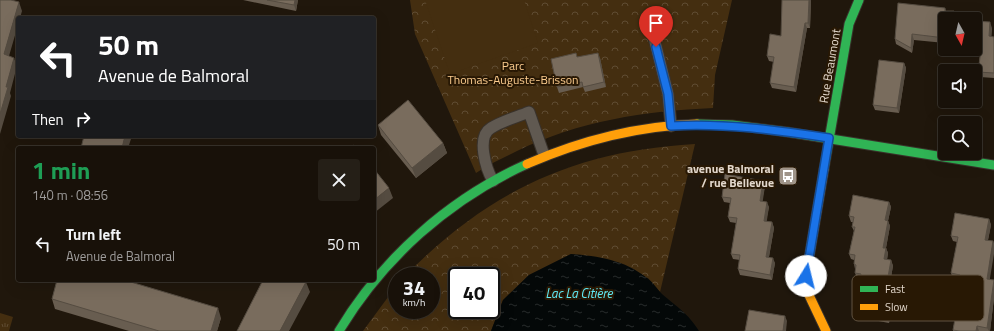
<!DOCTYPE html>
<html lang="en">
<head>
<meta charset="utf-8">
<style>
  :root { --surface:#181109; --page:#251f17; --text:#f1f3f6; --muted:#9f9d9c; --line:#36312a }
  body { margin:0; font-family:"Titillium Web",sans-serif; background:var(--page); color:var(--text); height:100vh; display:flex; flex-direction:column; font-size:15px; white-space:nowrap }
  * { box-sizing:border-box; margin:0 }
  p { font-size:13px; color:var(--muted) }
  .icon { flex:none; width:22px; height:22px; fill:none; stroke:currentColor; stroke-width:2; stroke-linecap:round; stroke-linejoin:round }
  .map { position:relative; flex:1; overflow:hidden }
  .details { position:absolute; left:16px; top:146px; width:360px; height:136px; display:flex; flex-direction:column; background:var(--surface); border-radius:4px; box-shadow:0 4px 16px #0002,0 0 0 1px var(--line) }
  .details>* { flex:none }
  .guide { position:absolute; left:16px; top:16px; width:360px; height:122px; border-radius:4px; box-shadow:0 4px 16px #0002,0 0 0 1px var(--line); background:#202124; color:#fff; overflow:hidden }
  .needle { width:26px; rotate:172deg }
  .controls { position:absolute; left:938px; top:12px; display:grid; gap:8px }
  .controls a { display:grid; place-items:center; width:44px; height:44px; border-radius:4px; background:var(--surface); box-shadow:0 4px 16px #0002,0 0 0 1px var(--line); font-size:20px }
  .speed { position:absolute; left:388px; top:267px; display:flex; gap:8px; font-size:20px; font-weight:700; text-align:center }
  .speed>* { display:grid; place-content:center; width:52px; height:52px; border-radius:50%; background:var(--surface); box-shadow:0 4px 16px #0002,0 0 0 1px var(--line); line-height:1 }
  .speed small { font-size:10px; font-weight:400 }
  .speed .limit { border:2px solid #111; border-radius:6px; background:#fff; color:#111 }
  .pin { position:absolute; display:grid; place-items:center; width:34px; height:34px; color:#fff; margin:-41px -17px; border-radius:50% 50% 50% 0; rotate:-45deg; box-shadow:0 0 4px #0007 }
  .pin .icon { rotate:45deg }
  .me { position:absolute; width:44px; margin:-22px; rotate:9deg; stroke-linejoin:round; filter:drop-shadow(0 0 3px #0008) }
  .turn { display:flex; align-items:center; gap:14px; height:84px; padding:0 16px; font-size:18px }
  .turn .icon { width:52px; height:52px; stroke-width:2.5 }
  .turn b { display:block; font-size:28px; line-height:34px }
  .then { display:flex; align-items:center; height:38px; padding:0 16px; background:#0003; gap:8px; font-size:15px }
  .round { display:grid; place-items:center; flex:none; width:42px; height:42px; border-radius:4px; background:var(--page) }
  .headline { display:flex; align-items:center; justify-content:space-between; height:68px; padding:0 16px }
  h1 { font-size:24px; font-weight:700; line-height:30px; color:#1e9e55 }
  ul { padding:0; list-style:none }
  li { display:flex; align-items:center; gap:12px; height:60px; padding:0 16px }
  li div { flex:1 }
  li b { display:block; font-size:15px }
  li em { font-style:normal }
  .map>svg:first-child { display:block }
  .grass { fill:url(#grass-tufts) }
  .park { fill:url(#park-crowns); fill-rule:evenodd }
  .pitch { fill:#442e10 }
  .water { fill:url(#water-ripples) }
  .lines { fill:none; stroke-linecap:round; stroke-linejoin:round }
  .lane-casing { stroke:#39322b; stroke-width:13 }
  .fast-casing { stroke:#39322b; stroke-width:11 }
  .slow-casing { stroke:#39322b; stroke-width:11 }
  .lane { stroke:#605951; stroke-width:11 }
  .fast { stroke:#30b455; stroke-width:9 }
  .slow { stroke:#ff9f0a; stroke-width:9 }
  .wall { fill:#685d50 }
  .shaded-wall { fill:#554c41 }
  .building { fill:#796c5d; stroke:#554c41 }
  .route-casing { stroke:#114b97; stroke-width:10 }
  .route { stroke:#1a73e8; stroke-width:7 }
  .labels { text-anchor:middle; stroke-width:4; stroke-linejoin:round; paint-order:stroke }
  .park-label { font-size:12px; fill:#fdcd8f; stroke:#281804 }
  .street-label { font-size:12px; fill:#e3d8cc; stroke:#281804 }
  .poi-label { font-size:12px; font-weight:bold; fill:#e3d8cc; stroke:#281804; text-anchor:end }
  .water-label { font-size:13px; font-style:italic; fill:#60eaf5; stroke:#281804 }
  .key { fill:#281804; stroke:#605240; stroke-width:1 }
  .key-label { font-size:11px; fill:#e3d8cc }
</style>
</head>
<body>
<div class="map">
<svg width="994" height="331" viewBox="0 0 994 331">
  <defs>
    <pattern id="grass-tufts" width="24" height="20" patternUnits="userSpaceOnUse"><rect width="24" height="20" fill="#442e10"/><path d="M3 7l-1-3M5 7V3M7 7l1-3M15 17l-1-3M17 17v-4M19 17l1-3" fill="none" stroke="#5f4c32"/></pattern>
    <pattern id="park-crowns" width="20" height="18" patternUnits="userSpaceOnUse"><rect width="20" height="18" fill="#442e10"/><path d="M2 6a3 3 0 1 1 6 0M12 15a3 3 0 1 1 6 0" fill="none" stroke="#5f4c32"/></pattern>
    <pattern id="water-ripples" width="26" height="14" patternUnits="userSpaceOnUse"><rect width="26" height="14" fill="#040808"/><path d="M2 4q2-2 4 0t4 0M15 11q2-2 4 0t4 0" fill="none" stroke="#282b2b"/></pattern>
  </defs>
  <rect width="100%" height="100%" fill="#20170c"/>
  <!-- grass -->
  <path class="grass" d="M0 313 13 317 9 331H0Z"/>
  <!-- park -->
  <g class="park">
    <path d="M410 0H732L715 75 713 108C644 111 579 121 517 151 503 158 489 164 476 173L415 34Z"/>
    <path d="M695 144 660 292 648 278 571 254 529 275 503 300 491 331H363L397 285V310H431V276H405C490 190 575 151 695 144ZM457 276H491V310H457Z"/>
  </g>
  <!-- pitch -->
  <path class="pitch" d="M425 0H524L538 43 450 74Z"/>
  <!-- water -->
  <path class="water" d="M571 254C598 256 625 260 647 278 653 282 657 289 662 294 678 308 687 312 699 331H491L503 300 529 275Z"/>
  <g class="lines">
    <defs>
      <g id="lane">
        <path d="M653 34 668 94 671 126"/>
        <path d="M493 181C486 169 476 137 491 128 502 121 517 117 529 112L544 155"/>
      </g>
      <g id="fast">
        <path d="M697 124 732 125 787 132 994 165"/>
        <path d="M824 169 849 24 859 0"/>
        <path d="M339 331C383 258 449 199 527 164"/>
      </g>
      <g id="slow">
        <path d="M527 164C582 140 638 126 697 124"/>
        <path d="M824 169 806 276 807 291 826 331"/>
      </g>
    </defs>
    <!-- lane casing -->
    <use href="#lane" class="lane-casing"/>
    <!-- fast casing -->
    <use href="#fast" class="fast-casing"/>
    <!-- slow casing -->
    <use href="#slow" class="slow-casing"/>
    <!-- lane -->
    <use href="#lane" class="lane"/>
    <!-- fast -->
    <use href="#fast" class="fast"/>
    <!-- slow -->
    <use href="#slow" class="slow"/>
  </g>
  <!-- wall -->
  <g class="wall">
    <path d="M243 0H298L296 11Z"/>
    <path d="M811 0 810 28H807L796 92 772 88 770 83 774 62 769 61 767 56 781 36Z"/>
    <path d="M945 8 946 11H954L955 17 945 19V43L914 40 912 53 896 44 895 39Z"/>
    <path d="M992 28 991 37H994V78L980 77 978 72 980 55 966 54 964 49H975Z"/>
    <path d="M578 57 600 58 606 87 585 92 583 87 559 93 557 87Z"/>
    <path d="M904 63 906 68 899 113 875 110 873 105Z"/>
    <path d="M378 125 443 143 447 153 416 178 381 135Z"/>
    <path d="M763 181 765 186 762 201 769 207 766 221 772 222 774 228 769 257 775 263 772 280 740 275 738 269 740 260 733 259 731 254 736 223 730 222 728 217 730 203 724 202 722 197Z"/>
    <path d="M889 202 891 207 888 221 890 226 886 248 888 253 887 260H891L893 266 891 277 894 278 896 283 889 323 868 319 866 314 867 309 858 308 856 302 860 279 857 278 855 273V269L854 264V260L851 259 849 254 854 231 852 227 853 222H851L849 216Z"/>
    <path d="M989 219 991 225 988 240 990 280H994V298L990 331H953V330L960 290 958 285 959 280 953 279 951 273 957 242 953 241 951 236Z"/>
    <path d="M52 299 221 318 217 331H129L55 309Z"/>
  </g>
  <!-- shaded-wall -->
  <g class="shaded-wall">
    <path d="M295 0H298L296 11 294 5Z"/>
    <path d="M809 0H811L810 28 808 23Z"/>
    <path d="M19 2 22 11 20 18H18V25L7 63 4 54Z"/>
    <path d="M954 11 955 17V19H953Z"/>
    <path d="M990 22 992 28 991 42 989 36Z"/>
    <path d="M805 23 807 28 796 92 794 87Z"/>
    <path d="M912 34 914 40 912 53 911 48Z"/>
    <path d="M598 53 600 58 606 87 604 82Z"/>
    <path d="M14 58 17 66 10 93 11 96 0 134V114L6 87Z"/>
    <path d="M904 63 906 68 899 113 897 108Z"/>
    <path d="M125 136H132L128 148H122Z"/>
    <path d="M443 143 447 153 416 178 412 168Z"/>
    <path d="M763 181 765 186 762 206 760 201Z"/>
    <path d="M389 188 393 198 374 213V200Z"/>
    <path d="M767 202 769 207 766 226 764 221Z"/>
    <path d="M889 202 891 207 888 221 890 226 885 253 883 248 885 220Z"/>
    <path d="M989 219 991 225 987 245 985 240Z"/>
    <path d="M772 222 774 228 768 262 766 257Z"/>
    <path d="M993 241 994 243V254L989 284 987 279Z"/>
    <path d="M886 248 888 253 886 265 884 259Z"/>
    <path d="M773 258 775 263 772 280 770 275Z"/>
    <path d="M891 260 893 266 890 282 888 277Z"/>
    <path d="M894 278 896 283 889 323 887 317Z"/>
    <path d="M994 280V298L990 331H989L987 328Z"/>
    <path d="M306 282 310 292 289 331H280Z"/>
    <path d="M218 308 221 318 217 331H211Z"/>
    <path d="M785 316 787 321 786 331H783Z"/>
    <path d="M977 326 979 331H976Z"/>
  </g>
  <!-- building -->
  <g class="building">
    <path d="M0 0H11L19 2 4 54 14 58 6 87H8L0 114Z"/>
    <path d="M267 0H295L294 5Z"/>
    <path d="M782 0H809L808 23H805L794 87 770 83 774 57 767 56 770 34 781 36Z"/>
    <path d="M898 3 945 8V11H954L953 19H954H945V38L912 34 911 48 895 39Z"/>
    <path d="M975 21 990 22 989 36 994 37V73L978 72 981 50 967 49H975Z"/>
    <path d="M576 53 577 57 598 53 604 82 583 87 582 82 557 87 551 59Z"/>
    <path d="M879 60 904 63 897 108 873 105Z"/>
    <path d="M408 100 443 143 412 168 378 125Z"/>
    <path d="M84 136H125L122 148H81Z"/>
    <path d="M354 145 357 148H350Z"/>
    <path d="M374 169 389 188 374 200Z"/>
    <path d="M725 174 763 181 760 201 767 202 764 221 772 222 766 257 773 258 770 275 738 269 740 255 731 254 737 218 728 217 731 198 722 197Z"/>
    <path d="M853 195 889 202 885 220 888 221 883 248H886L884 259 891 260 888 277 894 278 887 317 866 314 868 305 856 302 861 274 855 273 856 265 854 264 855 255 849 254 855 227H852L854 217 849 216Z"/>
    <path d="M955 213 989 219 985 240 993 241 987 279 994 280 987 328 977 326 976 331H959L953 330 961 285H958L960 275 951 273 958 237 951 236Z"/>
    <path d="M57 280H124L218 308 211 331H159L52 299Z"/>
    <path d="M263 280H302L306 282 280 331H237Z"/>
    <path d="M749 310 785 316 783 331H745Z"/>
  </g>
  <g class="lines">
    <defs>
      <path id="route" d="M656 47 668 94 671 126C725 123 776 130 829 138L806 276"/>
    </defs>
    <!-- route casing -->
    <use href="#route" class="route-casing"/>
    <!-- route -->
    <use href="#route" class="route"/>
  </g>
  <!-- icons -->
  <defs>
    <symbol id="bus-square" viewBox="-11 -11 22 22"><rect x="-9" y="-9" width="18" height="18" rx="4" fill="#9f9489" stroke="#281804"/><path d="M-5-6H5V4H4V6H2V4H-2V6H-4V4H-5ZM-3.5-4V0h7V-4ZM-3.5 1.2v1.5H-2V1.2ZM2 1.2v1.5H3.5V1.2Z" fill="#fff"/></symbol>
  </defs>
  <g fill-rule="evenodd">
    <use href="#bus-square" x="777" y="165" width="22" height="22"/>
  </g>
  <g class="labels">
    <!-- park labels -->
    <g class="park-label">
      <text x="513" y="70">Parc<tspan x="513" dy="14">Thomas-Auguste-Brisson</tspan></text>
    </g>
    <!-- street labels -->
    <g class="street-label">
      <text transform="translate(830 66) rotate(-80)" y="4">Rue Beaumont</text>
    </g>
    <!-- poi labels -->
    <g class="poi-label">
      <text x="774" y="173">avenue Balmoral<tspan x="774" dy="14">/ rue Bellevue</tspan></text>
    </g>
    <!-- water labels -->
    <g class="water-label">
      <text x="579" y="298">Lac La Citière</text>
    </g>
  </g>
  <!-- legend -->
  <rect x="852" y="275" width="132" height="46" rx="6" class="key"/>
  <rect x="860" y="286" width="18" height="6" fill="#30b455"/>
  <rect x="860" y="304" width="18" height="6" fill="#ff9f0a"/>
  <g class="key-label">
    <text x="885" y="293">Fast</text>
    <text x="885" y="311">Slow</text>
  </g>
</svg>
<div class="controls">
<a><svg class="needle" viewBox="-14 -14 28 28"><path d="M0-13l5 13h-10z" fill="#e53935"/><path d="M0 13l5-13h-10z" fill="#9f9d9c"/></svg></a>
<a><svg class="icon" aria-label="sound" viewBox="0 0 24 24"><path d="M4 9h4l5-4v14l-5-4H4zM17 9q2 3 0 6"/></svg></a>
<a><svg class="icon" aria-label="search" viewBox="0 0 24 24"><circle cx="10" cy="10" r="6"/><path d="M15 15l6 6"/></svg></a>
</div>
<div class="speed"><div>34<small>km/h</small></div><div class="limit">40</div></div>
<div class="pin" style="left:656px;top:47px;background:#d93025"><svg class="icon" aria-label="arrive" viewBox="0 0 24 24"><path d="M6 21V4h12l-3 4 3 4H6"/></svg></div>
<svg class="me" style="left:806px;top:276px" viewBox="-20 -20 40 40"><circle r="19" fill="#fff"/><path d="M0-13L10 11 0 6-10 11z" fill="#1a73e8"/></svg>
<div class="guide">
<div class="turn"><svg class="icon" aria-label="left" viewBox="0 0 24 24"><path d="M17 20v-9H6M10 6l-5 5 5 5"/></svg><div><b>50 m</b>Avenue de Balmoral</div></div>
<div class="then">Then<svg class="icon" aria-label="right" viewBox="0 0 24 24"><path d="M7 20v-9h11M14 6l5 5-5 5"/></svg></div>
</div>
<section class="details">
<div class="headline"><div><h1>1 min</h1><p>140 m · 08:56</p></div><a class="round"><svg class="icon" aria-label="close" viewBox="0 0 24 24"><path d="M6 6l12 12M18 6L6 18"/></svg></a></div>
<ul>
<li><svg class="icon" aria-label="left" viewBox="0 0 24 24"><path d="M17 20v-9H6M10 6l-5 5 5 5"/></svg><div><b>Turn left</b><p>Avenue de Balmoral</p></div><em>50 m</em></li>
</ul>
</section>
</div>
</body>
</html>
